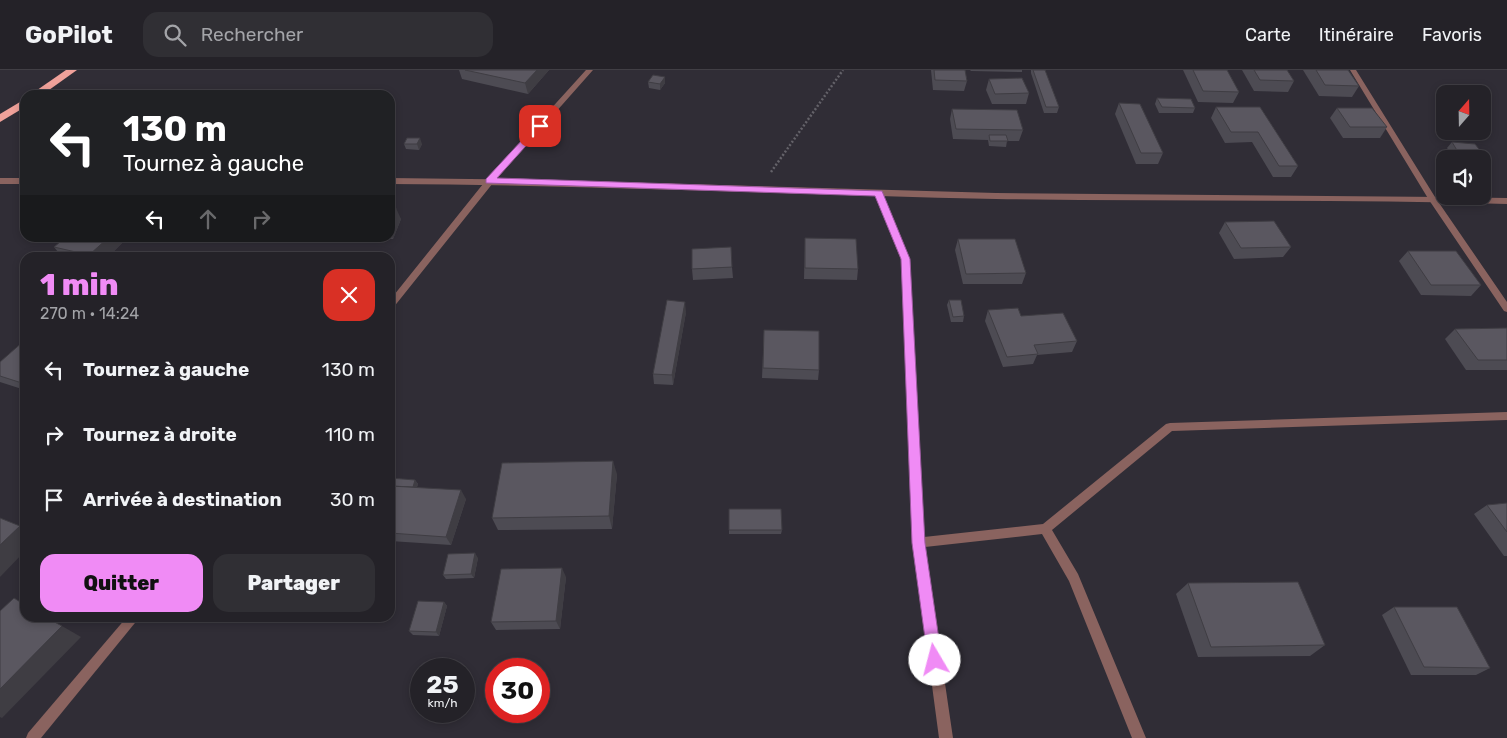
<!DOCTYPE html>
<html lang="fr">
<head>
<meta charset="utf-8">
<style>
  :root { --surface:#242228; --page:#302f34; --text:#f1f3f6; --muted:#a3a4a8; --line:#413f45; --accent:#f08bf5 }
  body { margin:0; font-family:Rubik,sans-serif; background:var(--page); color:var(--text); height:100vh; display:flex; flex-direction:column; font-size:19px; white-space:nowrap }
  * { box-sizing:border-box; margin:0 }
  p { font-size:16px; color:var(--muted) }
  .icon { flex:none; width:28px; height:28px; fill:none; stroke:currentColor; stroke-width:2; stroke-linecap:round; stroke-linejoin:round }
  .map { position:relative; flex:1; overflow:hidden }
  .side { position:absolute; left:20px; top:182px; width:375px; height:370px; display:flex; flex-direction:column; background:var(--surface); border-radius:15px; box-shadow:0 2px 8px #0003,0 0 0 1px var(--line) }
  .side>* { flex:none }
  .hud { position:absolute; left:20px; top:20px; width:375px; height:152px; border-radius:15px; box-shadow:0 2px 8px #0003,0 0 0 1px var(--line); background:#202124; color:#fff; overflow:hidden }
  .needle { width:32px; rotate:20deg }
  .fabs { position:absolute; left:1436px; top:15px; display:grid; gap:10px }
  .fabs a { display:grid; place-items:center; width:55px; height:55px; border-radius:10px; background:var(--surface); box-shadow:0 2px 8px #0003,0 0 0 1px var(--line); font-size:25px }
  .speed { position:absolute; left:410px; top:588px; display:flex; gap:10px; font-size:25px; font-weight:700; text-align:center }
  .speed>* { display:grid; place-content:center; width:65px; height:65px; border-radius:50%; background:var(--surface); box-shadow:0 2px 8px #0003,0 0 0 1px var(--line); line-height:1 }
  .speed small { font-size:12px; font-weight:400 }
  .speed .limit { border:8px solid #d22; background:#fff; color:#111 }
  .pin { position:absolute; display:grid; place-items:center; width:42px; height:42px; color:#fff; margin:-21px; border-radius:10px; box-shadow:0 2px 8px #0006 }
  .me { position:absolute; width:55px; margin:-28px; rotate:352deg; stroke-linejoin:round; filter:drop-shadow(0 0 4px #0008) }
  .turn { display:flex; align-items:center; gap:18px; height:105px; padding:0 20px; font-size:22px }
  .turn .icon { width:65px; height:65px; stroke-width:2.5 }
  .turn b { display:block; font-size:35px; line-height:42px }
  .lanes { display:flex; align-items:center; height:48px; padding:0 20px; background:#0003; justify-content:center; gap:25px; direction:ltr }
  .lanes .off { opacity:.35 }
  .round { display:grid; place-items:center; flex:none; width:52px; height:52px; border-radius:15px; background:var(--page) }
  .summary { display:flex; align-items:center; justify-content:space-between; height:85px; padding:0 20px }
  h1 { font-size:30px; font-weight:800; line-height:38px; color:var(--accent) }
  .primary-button { display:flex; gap:10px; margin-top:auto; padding:10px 20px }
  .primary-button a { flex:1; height:58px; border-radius:15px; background:var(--accent); color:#111; font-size:20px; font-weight:800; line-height:58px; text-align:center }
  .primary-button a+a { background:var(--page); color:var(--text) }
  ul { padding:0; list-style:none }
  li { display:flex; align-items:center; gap:15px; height:65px; padding:0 20px }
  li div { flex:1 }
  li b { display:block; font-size:19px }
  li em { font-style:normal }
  header { display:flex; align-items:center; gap:30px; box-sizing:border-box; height:70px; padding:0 25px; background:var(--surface); border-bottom:1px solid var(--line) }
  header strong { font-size:24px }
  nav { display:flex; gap:28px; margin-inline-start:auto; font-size:18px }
  .search { width:350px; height:45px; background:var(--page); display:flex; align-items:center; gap:12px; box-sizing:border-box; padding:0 18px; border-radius:15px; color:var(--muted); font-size:19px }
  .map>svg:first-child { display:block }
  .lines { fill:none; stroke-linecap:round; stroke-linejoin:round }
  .path { stroke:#646269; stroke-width:2.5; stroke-dasharray:2 2; stroke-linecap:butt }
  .minor { fill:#8a635f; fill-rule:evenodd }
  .tertiary { fill:#8a635f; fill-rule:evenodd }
  .trunk { fill:#f0a19a; fill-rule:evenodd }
  .wall { fill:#4d4b53 }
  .shaded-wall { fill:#3f3d43 }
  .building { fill:#5a5760; stroke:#3f3d43 }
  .route { fill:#f08bf5; stroke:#9c5a9f }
</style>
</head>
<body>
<header>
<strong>GoPilot</strong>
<div class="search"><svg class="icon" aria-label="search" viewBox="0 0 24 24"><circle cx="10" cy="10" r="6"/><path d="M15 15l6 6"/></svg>Rechercher</div>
<nav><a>Carte</a><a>Itinéraire</a><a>Favoris</a></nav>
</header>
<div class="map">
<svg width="1507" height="668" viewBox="0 0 1507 668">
  <rect width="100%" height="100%" fill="#302d36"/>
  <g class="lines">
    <!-- path -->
    <path class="path" d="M771 102 843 0"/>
    <!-- minor -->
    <g class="minor">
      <path d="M586 0H593L493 113 393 238 390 239V230L487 109Z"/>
      <path d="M1350 0H1356L1435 127 1507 232V242L1504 241 1429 130Z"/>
      <path d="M878 120 882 123 909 189 924 467 1043 454 1166 354 1170 353 1507 342V350L1172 361 1052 460 1078 504 1146 668H1132L1069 511 1042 464 925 477 953 668H939L913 473 901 189 874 123Z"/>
      <path d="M126 548H139L41 668H26L28 663Z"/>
    </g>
    <!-- tertiary -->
    <g class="tertiary">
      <rect x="0" y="108" width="25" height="6"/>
      <path d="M390 108 542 110 996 123 1443 127 1507 128V134C1337 129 1166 132 996 129 794 125 592 115 390 114Z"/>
    </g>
    <!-- trunk -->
    <g class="trunk">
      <path d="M66 0H77L42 25H30Z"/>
      <path d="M25 29V37L0 52V44Z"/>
    </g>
  </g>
  <!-- wall -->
  <g class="wall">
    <path d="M459 0H549L528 24 462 9Z"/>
    <path d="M931 0H965L967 11 964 21 933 20Z"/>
    <path d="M970 0H1022V2L971 1Z"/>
    <path d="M1031 0H1045L1059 37 1057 43H1044L1031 3Z"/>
    <path d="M1183 0H1227L1239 22 1233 33 1198 32Z"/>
    <path d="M1242 0H1287L1294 11 1288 22 1254 21Z"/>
    <path d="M1303 0H1348L1359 16 1352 27 1319 26Z"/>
    <path d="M989 9 1029 23 1026 34H992L986 20Z"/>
    <path d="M648 12 665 13 660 20 649 18Z"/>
    <path d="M1157 28 1195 38 1193 43H1159L1155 34Z"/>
    <path d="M1119 33 1163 83 1158 94H1136L1115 44Z"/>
    <path d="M1216 37H1260L1298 96 1291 107H1273L1252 72 1225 73 1211 48Z"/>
    <path d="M1337 38 1387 57 1380 68H1343L1330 48Z"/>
    <path d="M952 39 1023 60 1019 71H1007L1006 77 989 76 988 70 953 69 950 49Z"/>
    <path d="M1452 72 1482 83 1478 89 1454 87 1447 78Z"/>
    <path d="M404 74H422L419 80 406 79Z"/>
    <path d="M390 138 401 149 393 169 351 168H390Z"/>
    <path d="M1225 152 1291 177 1283 187 1234 189 1219 163Z"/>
    <path d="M65 168H118L122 173 107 188H63L54 177Z"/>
    <path d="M805 168 858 199 857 210 804 209Z"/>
    <path d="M958 169 1026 203 1022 214H963L955 180Z"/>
    <path d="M1408 181 1481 215 1471 226 1421 225 1399 191Z"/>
    <path d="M732 197 733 208 693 210 692 199Z"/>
    <path d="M949 230 964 246 963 252H951L947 235Z"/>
    <path d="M988 240 1021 246 1077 271 1072 282 1037 285 1033 294 1003 297 985 251Z"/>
    <path d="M686 242 673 315 654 314 653 304Z"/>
    <path d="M1507 258V300H1466L1445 269 1455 259Z"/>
    <path d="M764 260 819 300 818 310 762 308Z"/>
    <path d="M25 270V320L0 312V292Z"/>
    <path d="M617 404 612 459 498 460 492 448Z"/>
    <path d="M390 408 415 410 418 414 417 417 466 429 451 475 390 471Z"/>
    <path d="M1507 433V486H1504L1474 444 1487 435Z"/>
    <path d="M729 439 782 460 781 464H729Z"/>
    <path d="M478 488 474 508 446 509 443 505Z"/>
    <path d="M566 507 560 559 496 560 491 552Z"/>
    <path d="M1188 513 1325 575 1310 586 1198 587 1176 524Z"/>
    <path d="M444 532 447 536 439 566 413 565 409 561Z"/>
    <path d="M1394 537 1490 598 1476 605H1411L1382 545Z"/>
  </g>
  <!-- shaded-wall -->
  <g class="shaded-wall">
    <path d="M537 0H549L528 24 525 13Z"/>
    <path d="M665 7V13L660 20V14Z"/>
    <path d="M420 68 422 74 419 80 417 74Z"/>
    <path d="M396 138 401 149 393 169 390 161V154Z"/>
    <path d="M108 168H118L122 173 107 188H91L89 185Z"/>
    <path d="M685 232 686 242 673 315 672 305Z"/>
    <path d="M613 391 617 404 612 459 609 446Z"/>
    <path d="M415 410 418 414 414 426 411 421Z"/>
    <path d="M461 420 466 429 451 475 446 467Z"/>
    <path d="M20 456 25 459V481L0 507V475Z"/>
    <path d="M475 483 478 488 474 508 471 504Z"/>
    <path d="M562 498 566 507 560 559 556 551Z"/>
    <path d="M444 532 447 536 439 566 436 562Z"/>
    <path d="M62 556 81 567 2 648 0 647V619Z"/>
  </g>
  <!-- building -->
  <g class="building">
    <path d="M465 0H537L525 13Z"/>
    <path d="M934 0H965L967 11 935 10Z"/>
    <path d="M1033 0H1045L1059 37H1046Z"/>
    <path d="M1193 0H1227L1239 22 1203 21Z"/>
    <path d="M1254 0H1287L1294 11 1260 10Z"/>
    <path d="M1316 0H1348L1359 16 1325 15Z"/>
    <path d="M653 5 665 7 660 14 648 12Z"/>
    <path d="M1022 8 1029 23 995 24 989 9Z"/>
    <path d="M1157 28 1191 29 1195 38 1162 37Z"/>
    <path d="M1119 33 1140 34 1163 83H1141Z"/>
    <path d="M1216 37H1260L1298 96H1279L1258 62H1231Z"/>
    <path d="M1337 38H1372L1387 57H1350Z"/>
    <path d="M952 39 1017 40 1023 60 956 59Z"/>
    <path d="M989 65H1006L1008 71H990Z"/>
    <path d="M407 68H420L417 74H404Z"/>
    <path d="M1452 72 1475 74 1482 83 1458 82Z"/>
    <path d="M390 138H396L390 154Z"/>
    <path d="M1274 151 1291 177 1241 178 1225 152Z"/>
    <path d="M65 168H108L89 185 54 177Z"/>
    <path d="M805 168 856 169 858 199 805 198Z"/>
    <path d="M958 169H1015L1026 203 966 204Z"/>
    <path d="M731 177 732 197 692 199V179Z"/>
    <path d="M1408 181H1456L1481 215H1431Z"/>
    <path d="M667 230 685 232 672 305 653 304Z"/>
    <path d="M949 230H961L964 246 953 247Z"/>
    <path d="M1018 238 1021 246 1063 243 1077 271 1034 275 1038 284 1007 287 988 240Z"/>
    <path d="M1507 258V290H1478L1455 259Z"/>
    <path d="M764 260 819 261V300L763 298Z"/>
    <path d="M25 270V314L0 306V292Z"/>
    <path d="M613 391 609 446 492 448 502 393Z"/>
    <path d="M390 408 415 410 413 417 390 416Z"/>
    <path d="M390 416 461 420 446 467 390 463Z"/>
    <path d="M1507 433V462L1487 435Z"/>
    <path d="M729 439H781L782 460H729Z"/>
    <path d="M0 448 20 456 0 475Z"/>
    <path d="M475 483 471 504 443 505 448 484Z"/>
    <path d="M562 498 556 551 491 552 501 499Z"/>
    <path d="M1298 512 1325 575 1211 577 1188 513Z"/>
    <path d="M14 528 25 535V548H47L62 556 0 619V541Z"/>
    <path d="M418 531 444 532 436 562 409 561Z"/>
    <path d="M1394 537H1457L1490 598 1424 597Z"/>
  </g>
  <!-- route -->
  <path class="route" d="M540 53 543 54V57L497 108 882 121 910 189 925 473 942 590 940 595 935 597 930 595 928 590 912 473 901 189 875 126 486 113V109L537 54Z"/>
</svg>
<div class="fabs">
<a><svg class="needle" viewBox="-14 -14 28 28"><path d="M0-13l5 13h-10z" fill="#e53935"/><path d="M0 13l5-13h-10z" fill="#a3a4a8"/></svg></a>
<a><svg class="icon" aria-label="sound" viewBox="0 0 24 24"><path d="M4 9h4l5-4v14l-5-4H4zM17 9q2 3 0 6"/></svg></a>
</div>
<div class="speed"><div>25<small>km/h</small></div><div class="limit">30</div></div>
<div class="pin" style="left:540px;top:56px;background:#d93025"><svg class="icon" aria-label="arrive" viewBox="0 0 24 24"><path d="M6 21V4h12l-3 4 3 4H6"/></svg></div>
<svg class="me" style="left:935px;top:590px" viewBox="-20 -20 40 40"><circle r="19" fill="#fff"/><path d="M0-13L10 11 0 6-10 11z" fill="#f08bf5"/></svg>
<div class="hud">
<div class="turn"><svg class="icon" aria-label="left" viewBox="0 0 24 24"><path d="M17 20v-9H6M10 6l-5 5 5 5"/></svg><div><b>130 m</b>Tournez à gauche</div></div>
<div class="lanes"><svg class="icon" aria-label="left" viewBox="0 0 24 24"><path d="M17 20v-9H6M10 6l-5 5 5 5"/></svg><svg class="icon off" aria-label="ahead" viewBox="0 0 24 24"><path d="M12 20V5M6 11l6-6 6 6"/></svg><svg class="icon off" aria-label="right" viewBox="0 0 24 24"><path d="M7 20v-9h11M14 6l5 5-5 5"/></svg></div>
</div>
<section class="side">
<div class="summary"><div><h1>1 min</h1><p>270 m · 14:24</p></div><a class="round" style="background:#d93025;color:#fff"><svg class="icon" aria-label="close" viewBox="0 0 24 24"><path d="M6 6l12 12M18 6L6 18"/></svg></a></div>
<ul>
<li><svg class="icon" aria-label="left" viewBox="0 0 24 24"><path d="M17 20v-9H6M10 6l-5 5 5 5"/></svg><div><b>Tournez à gauche</b></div><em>130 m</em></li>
<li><svg class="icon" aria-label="right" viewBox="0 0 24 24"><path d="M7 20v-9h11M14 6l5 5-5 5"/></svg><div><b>Tournez à droite</b></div><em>110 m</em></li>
<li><svg class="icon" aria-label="arrive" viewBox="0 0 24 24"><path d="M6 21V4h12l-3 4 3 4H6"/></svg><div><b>Arrivée à destination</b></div><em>30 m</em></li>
</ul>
<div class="primary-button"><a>Quitter</a><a>Partager</a></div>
</section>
</div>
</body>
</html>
